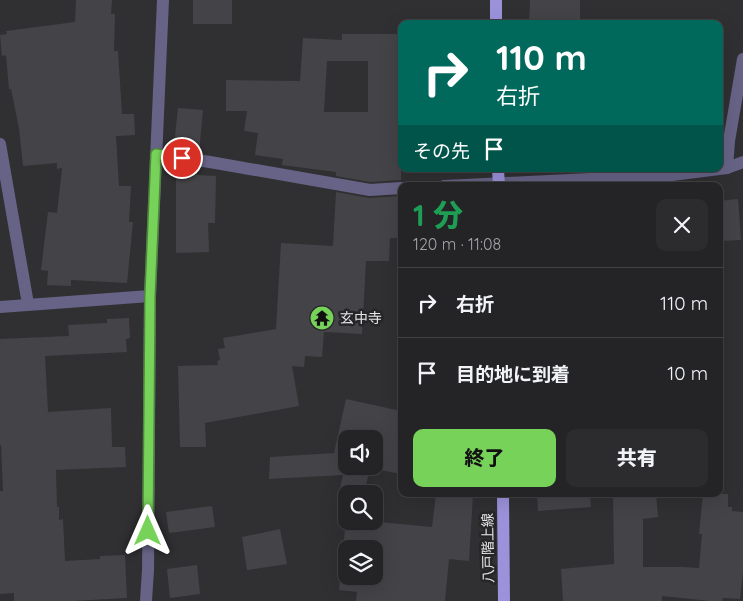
<!DOCTYPE html>
<html lang="ja">
<head>
<meta charset="utf-8">
<style>
  :root { --surface:#242426; --page:#2c2c2e; --text:#f1f3f6; --muted:#a3a4a7; --line:#414143; --accent:#77d259 }
  body { margin:0; font-family:Quicksand,"Noto Sans JP",sans-serif; background:var(--page); color:var(--text); height:100vh; display:flex; flex-direction:column; font-size:19px; white-space:nowrap }
  * { box-sizing:border-box; margin:0 }
  p { font-size:16px; color:var(--muted) }
  .icon { flex:none; width:28px; height:28px; fill:none; stroke:currentColor; stroke-width:2; stroke-linecap:round; stroke-linejoin:round }
  .map { position:relative; flex:1; overflow:hidden }
  .details { position:absolute; left:398px; top:182px; width:325px; height:315px; display:flex; flex-direction:column; background:var(--surface); border-radius:10px; box-shadow:0 5px 20px #0002,0 0 0 1px var(--line) }
  .details>* { flex:none }
  .guide { position:absolute; left:398px; top:20px; width:325px; height:152px; border-radius:10px; box-shadow:0 5px 20px #0002,0 0 0 1px var(--line); background:#00695c; color:#fff; overflow:hidden }
  .buttons { position:absolute; left:338px; top:430px; display:grid; gap:10px }
  .buttons a { display:grid; place-items:center; width:45px; height:45px; border-radius:10px; background:var(--surface); box-shadow:0 5px 20px #0002,0 0 0 1px var(--line); font-size:25px }
  .pin { position:absolute; display:grid; place-items:center; width:42px; height:42px; color:#fff; margin:-21px; border:2px solid #fff; border-radius:50%; box-shadow:0 1px 5px #0007 }
  .me { position:absolute; width:55px; margin:-28px; rotate:0deg; stroke-linejoin:round; filter:drop-shadow(0 0 4px #0008) }
  .turn { display:flex; align-items:center; gap:18px; height:105px; padding:0 15px; font-size:22px }
  .turn .icon { width:65px; height:65px; stroke-width:2.5 }
  .turn b { display:block; font-size:35px; line-height:42px }
  .then { display:flex; align-items:center; height:48px; padding:0 15px; background:#0003; gap:10px; font-size:19px }
  .round { display:grid; place-items:center; flex:none; width:52px; height:52px; border-radius:10px; background:var(--page) }
  .head { display:flex; align-items:center; justify-content:space-between; height:85px; padding:0 15px }
  h1 { font-size:30px; font-weight:800; line-height:38px; color:#1e9e55 }
  .action { display:flex; gap:10px; margin-top:auto; padding:10px 15px }
  .action a { flex:1; height:58px; border-radius:10px; background:var(--accent); color:#111; font-size:20px; font-weight:800; line-height:58px; text-align:center }
  .action a+a { background:var(--page); color:var(--text) }
  ul { padding:0; list-style:none }
  li { display:flex; align-items:center; gap:15px; height:70px; padding:0 15px; border-top:1px solid var(--line) }
  li div { flex:1 }
  li b { display:block; font-size:19px }
  li em { font-style:normal }
  .map>svg:first-child { display:block }
  .building { fill:#444448; fill-rule:evenodd }
  .lines { fill:none; stroke-linecap:round; stroke-linejoin:round }
  .minor { stroke:#666386; stroke-width:12 }
  .major { stroke:#9b92db; stroke-width:12 }
  .route-casing { stroke:#4d883a; stroke-width:12 }
  .route { stroke:#77d259; stroke-width:9 }
  .labels { text-anchor:middle; stroke-width:5; stroke-linejoin:round; paint-order:stroke }
  .poi-label { font-size:14px; fill:#e6e6e8; stroke:#262629; text-anchor:start }
  .street-label { font-size:14px; fill:#e6e6e8; stroke:#262629 }
</style>
</head>
<body>
<div class="map">
<svg width="743" height="601" viewBox="0 0 743 601">
  <rect width="100%" height="100%" fill="#303033"/>
  <!-- building -->
  <g class="building">
    <path d="M76 0H112L111 14H115L114 51H118L122 114H134L135 135 116 136 119 186H131L129 222H133L127 283 71 280V286L47 285 48 271 41 270 48 212 57 213 62 168 57 169V163L23 166 19 128 11 89H9L6 55 2 56 0 35 7 34 6 31 75 22Z"/>
    <rect x="193" y="0" width="39" height="24"/>
    <path d="M530 0H580V24H529Z"/>
    <path d="M342 34H401V180L370 182 336 176V172L282 165 283 159 255 155 258 133 244 131 247 111H226V80L300 81 303 38 342 40ZM327 61H368V112H324Z"/>
    <path d="M178 108 203 110 199 152 177 149V147L174 146Z"/>
    <path d="M176 165 197 168V175L216 176 215 223H208L209 252 176 253Z"/>
    <path d="M336 192 369 198 401 196V238H390L389 261H366L362 334 324 332 322 357 305 356 304 367 292 366 299 406 205 423 206 447H180L178 366 218 365 217 361 220 360 218 349 225 348 223 338 276 329 281 243 333 246Z"/>
    <path d="M738 199 741 240 719 241V201Z"/>
    <path d="M129 318 130 338 126 339 127 352 45 356 48 412 111 408 112 447H125L126 467 56 470 57 507H59V520L63 519 65 561 100 559V556L125 555 127 598 73 601H14V593L0 594V491H3L1 445H0V339L69 336 68 325 107 323V319Z"/>
    <path d="M346 399 401 411V474L370 468 364 494H346V501H337L343 475 269 479 270 457 334 453ZM346 439H374V466H346Z"/>
    <path d="M436 494H473L469 561 449 559 445 601H356L357 592 339 590 346 519V521H369L432 527ZM346 549H374V576H346Z"/>
    <path d="M537 494H590L591 507 538 511Z"/>
    <path d="M613 494H656L658 517 643 519V567H683L699 568 702 534H699L703 494H728V507H732V511L743 512V572L740 599 723 598 722 601H710L662 596V601H563L561 569 614 564Z"/>
    <path d="M212 506 215 527 169 533 166 512Z"/>
    <path d="M280 529 287 564 247 570 242 537Z"/>
    <path d="M197 565 200 594 170 598 167 569Z"/>
  </g>
  <g class="lines">
    <!-- minor -->
    <g class="minor">
      <path d="M0 144 28 304"/>
      <path d="M156 154 210 162 370 190 401 188"/>
      <path d="M727 168 729 141 743 59"/>
      <path d="M444 186 672 175 727 168 743 162"/>
      <path d="M0 307 150 296"/>
      <path d="M146 601 148 570 150 296 163 0"/>
    </g>
    <!-- major -->
    <g class="major">
      <path d="M496 0V24"/>
      <path d="M498 169 499 186"/>
      <path d="M503 494 504 601"/>
    </g>
  </g>
  <g class="lines">
    <defs>
      <path id="route" d="M148 531 150 296 156 154 182 158"/>
    </defs>
    <!-- route casing -->
    <use href="#route" class="route-casing"/>
    <!-- route -->
    <use href="#route" class="route"/>
  </g>
  <!-- icons -->
  <defs>
    <symbol id="temple-disc" viewBox="-11 -11 22 22"><circle r="9.5" fill="#77d259" stroke="#262629"/><path d="M0-6L5-2H3V0L6.5 2.5H4V6H1.5V3h-3V6H-4V2.5H-6.5L-3 0V-2H-5Z" fill="#111"/></symbol>
  </defs>
  <g fill-rule="evenodd">
    <use href="#temple-disc" x="308" y="304" width="28" height="28"/>
  </g>
  <g class="labels">
    <!-- poi labels -->
    <g class="poi-label">
      <text x="340" y="323">玄中寺</text>
    </g>
    <!-- street labels -->
    <g class="street-label">
      <text transform="translate(488 548) rotate(-91)" y="5">八戸階上線</text>
    </g>
  </g>
</svg>
<div class="buttons">
<a><svg class="icon" aria-label="sound" viewBox="0 0 24 24"><path d="M4 9h4l5-4v14l-5-4H4zM17 9q2 3 0 6"/></svg></a>
<a><svg class="icon" aria-label="search" viewBox="0 0 24 24"><circle cx="10" cy="10" r="6"/><path d="M15 15l6 6"/></svg></a>
<a><svg class="icon" aria-label="layers" viewBox="0 0 24 24"><path d="M12 4l9 5-9 5-9-5zM3 14l9 5 9-5"/></svg></a>
</div>
<div class="pin" style="left:182px;top:158px;background:#d93025"><svg class="icon" aria-label="arrive" viewBox="0 0 24 24"><path d="M6 21V4h12l-3 4 3 4H6"/></svg></div>
<svg class="me" style="left:148px;top:531px" viewBox="-20 -20 40 40"><path d="M0-17L14 15 0 8-14 15z" fill="#77d259" stroke="#fff" stroke-width="4"/></svg>
<div class="guide">
<div class="turn"><svg class="icon" aria-label="right" viewBox="0 0 24 24"><path d="M7 20v-9h11M14 6l5 5-5 5"/></svg><div><b>110 m</b>右折</div></div>
<div class="then">その先<svg class="icon" aria-label="arrive" viewBox="0 0 24 24"><path d="M6 21V4h12l-3 4 3 4H6"/></svg></div>
</div>
<section class="details">
<div class="head"><div><h1>1 分</h1><p>120 m · 11:08</p></div><a class="round"><svg class="icon" aria-label="close" viewBox="0 0 24 24"><path d="M6 6l12 12M18 6L6 18"/></svg></a></div>
<ul>
<li><svg class="icon" aria-label="right" viewBox="0 0 24 24"><path d="M7 20v-9h11M14 6l5 5-5 5"/></svg><div><b>右折</b></div><em>110 m</em></li>
<li><svg class="icon" aria-label="arrive" viewBox="0 0 24 24"><path d="M6 21V4h12l-3 4 3 4H6"/></svg><div><b>目的地に到着</b></div><em>10 m</em></li>
</ul>
<div class="action"><a>終了</a><a>共有</a></div>
</section>
</div>
</body>
</html>
